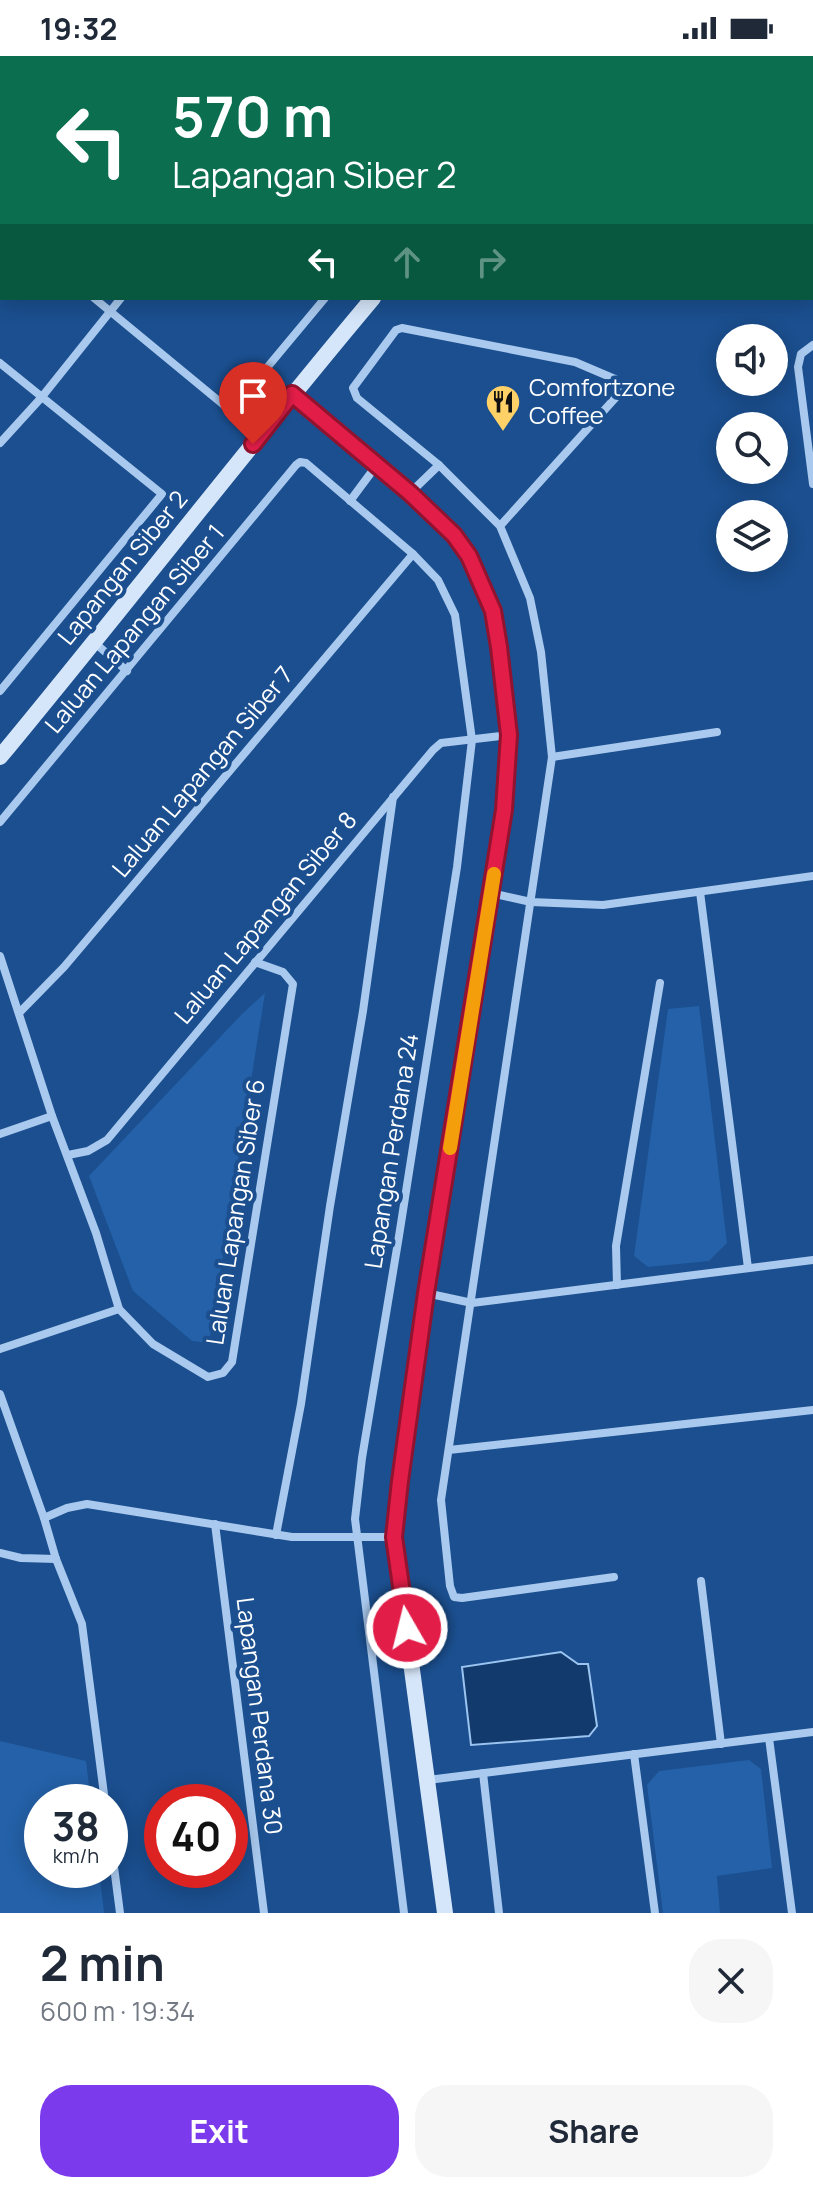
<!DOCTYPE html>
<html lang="en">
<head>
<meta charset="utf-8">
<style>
  :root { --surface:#fff; --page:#f6f6f7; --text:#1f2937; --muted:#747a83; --accent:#7c3aed }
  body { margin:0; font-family:Manrope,sans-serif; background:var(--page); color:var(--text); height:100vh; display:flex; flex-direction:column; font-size:30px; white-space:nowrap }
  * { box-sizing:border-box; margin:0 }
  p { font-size:26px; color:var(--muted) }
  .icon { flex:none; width:44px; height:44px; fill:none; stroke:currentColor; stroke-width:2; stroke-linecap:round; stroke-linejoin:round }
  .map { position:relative; height:1857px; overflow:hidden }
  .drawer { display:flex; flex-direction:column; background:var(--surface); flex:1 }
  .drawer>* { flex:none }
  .top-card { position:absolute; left:0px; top:0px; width:814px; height:244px; box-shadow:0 4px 20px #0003; background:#0b6e4f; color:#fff; overflow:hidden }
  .buttons { position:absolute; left:716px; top:268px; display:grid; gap:16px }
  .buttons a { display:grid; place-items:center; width:72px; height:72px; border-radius:50%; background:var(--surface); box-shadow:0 4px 20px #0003; font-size:40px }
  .speed { position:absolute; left:24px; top:1728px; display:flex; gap:16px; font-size:40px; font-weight:700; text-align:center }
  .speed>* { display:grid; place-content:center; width:104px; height:104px; border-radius:50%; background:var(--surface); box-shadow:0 4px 20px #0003; line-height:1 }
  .speed small { font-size:20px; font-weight:400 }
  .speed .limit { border:12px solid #d22; background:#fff; color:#111 }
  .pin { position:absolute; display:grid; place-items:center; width:68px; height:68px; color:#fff; margin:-82px -34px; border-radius:50% 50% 50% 0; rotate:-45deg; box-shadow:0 0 8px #0007 }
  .pin .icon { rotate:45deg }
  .me { position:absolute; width:88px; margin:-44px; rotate:352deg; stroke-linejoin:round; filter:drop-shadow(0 0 6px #0008) }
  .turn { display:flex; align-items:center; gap:28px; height:168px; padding:0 40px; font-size:36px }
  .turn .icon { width:104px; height:104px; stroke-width:2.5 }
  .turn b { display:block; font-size:56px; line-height:68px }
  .lanes { display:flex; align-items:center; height:76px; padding:0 40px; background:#0003; justify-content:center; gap:40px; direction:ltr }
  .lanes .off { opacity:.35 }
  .round { display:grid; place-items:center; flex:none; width:84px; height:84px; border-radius:32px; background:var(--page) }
  .overview { display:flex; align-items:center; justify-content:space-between; height:136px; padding:0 40px }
  h1 { font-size:48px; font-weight:700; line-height:60px }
  .cta { display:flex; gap:16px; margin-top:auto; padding:16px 40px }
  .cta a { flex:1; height:92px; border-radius:32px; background:var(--accent); color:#fff; font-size:32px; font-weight:700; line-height:92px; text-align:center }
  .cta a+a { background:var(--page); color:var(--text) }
  .status { display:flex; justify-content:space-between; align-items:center; height:56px; padding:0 40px; background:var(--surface); direction:ltr }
  .status svg { height:22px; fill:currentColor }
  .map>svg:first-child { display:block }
  .green { fill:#2461a8 }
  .water { fill:#123a6d; stroke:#9cc4f0; stroke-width:2 }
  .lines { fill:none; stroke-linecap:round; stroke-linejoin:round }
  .street { stroke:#a9c9ee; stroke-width:8 }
  .secondary { stroke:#d6e6fa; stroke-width:16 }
  .route-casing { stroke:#92132f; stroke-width:20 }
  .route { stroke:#e11d48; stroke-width:14 }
  .slow { stroke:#f59e0b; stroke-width:14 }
  .labels { text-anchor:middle; stroke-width:8; stroke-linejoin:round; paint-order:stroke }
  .poi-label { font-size:24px; fill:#fff; stroke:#1b4f8f; text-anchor:start }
  .street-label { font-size:24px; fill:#fff; stroke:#1b4f8f }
</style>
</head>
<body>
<div class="status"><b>19:32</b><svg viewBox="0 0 49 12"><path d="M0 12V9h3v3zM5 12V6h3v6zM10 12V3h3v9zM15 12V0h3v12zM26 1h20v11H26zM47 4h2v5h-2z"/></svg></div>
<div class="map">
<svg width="813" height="1857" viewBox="0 0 813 1857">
  <rect width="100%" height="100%" fill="#1b4f8f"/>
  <!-- green -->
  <g class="green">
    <path d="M391 0H546L545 2H393Z"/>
    <path d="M265 937 209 1287 192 1285 133 1235 89 1120 241 959Z"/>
    <path d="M699 950 727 1187 709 1205 648 1211 634 1200 668 953Z"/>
    <path d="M0 1685 86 1705 91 1746H42V1814H99L104 1857H0Z"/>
    <path d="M749 1704 761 1713 772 1812 717 1820 720 1857H663L647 1729 659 1715Z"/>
  </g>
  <!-- water -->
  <path class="water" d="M561 1596 578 1608H588L597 1670 589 1680 471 1689 462 1611Z"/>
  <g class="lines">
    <!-- street -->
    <g class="street">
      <path d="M249 0 251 2"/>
      <path d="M62 2 64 0"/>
      <path d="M330 2 331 0"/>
      <path d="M0 61 2 60"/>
      <path d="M0 164 2 166"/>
      <path d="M94 242 231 355 325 242"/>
      <path d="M813 289 801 298 798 311 813 428"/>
      <path d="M0 307 162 438 0 635"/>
      <path d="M0 387 41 342 121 242"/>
      <path d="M410 437 439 409"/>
      <path d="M350 445 376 410"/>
      <path d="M500 470 617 340 620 335 619 328 615 323 575 306 402 272 396 274 353 332 357 342 439 409 500 470 530 542 541 596 552 701 441 1444 450 1530 454 1541 462 1542 614 1521"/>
      <path d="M95 587 127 615"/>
      <path d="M552 701 717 676"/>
      <path d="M0 766 296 409 300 406 306 407 413 498 438 524 455 559 472 684 457 811 399 1180 362 1402 355 1463 404 1857"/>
      <path d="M700 836 748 1212"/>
      <path d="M491 837 531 846 603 849 813 820"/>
      <path d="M0 900 52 1060 96 1177 119 1253 153 1288 208 1321 223 1317 232 1306 293 928 283 916 255 906"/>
      <path d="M20 956 64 911 413 498"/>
      <path d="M0 1078 52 1060"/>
      <path d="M68 1099 88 1095 107 1084 433 694 441 687 509 679"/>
      <path d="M617 1229 616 1190 660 927"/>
      <path d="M426 1237 472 1247 813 1204"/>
      <path d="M0 1293 119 1253"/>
      <path d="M0 1338 44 1462 56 1503 82 1568 105 1746"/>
      <path d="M449 1394 813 1354"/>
      <path d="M44 1462 67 1452 87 1448 292 1481H393"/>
      <path d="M215 1468 264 1857"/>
      <path d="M276 1479 301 1348 330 1150 363 955 393 741"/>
      <path d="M0 1497 21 1502 56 1503"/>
      <path d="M701 1525 721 1688"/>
      <path d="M769 1682 792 1857"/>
      <path d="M634 1698 655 1857"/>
      <path d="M483 1717 499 1857"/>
      <path d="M428 1724 813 1676"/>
      <path d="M110 1780 120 1857"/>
    </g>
    <!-- secondary -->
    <g class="secondary">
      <path d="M574 2 576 0"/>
      <path d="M292 338 410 437 454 479 469 500 493 555 499 591 509 679 504 754 426 1237 400 1425 394 1481 445 1857"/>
      <path d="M0 701C126 549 246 393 373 242"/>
    </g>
  </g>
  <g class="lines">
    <defs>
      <path id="route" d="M253 388 292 338 410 437 454 479 469 500 493 555 499 591 509 679 504 754 426 1237 400 1425 394 1481 407 1572"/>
    </defs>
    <!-- route casing -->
    <use href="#route" class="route-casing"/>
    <!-- route -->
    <use href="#route" class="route"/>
    <!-- slow -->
    <path class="slow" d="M450 1092 494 818"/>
  </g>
  <!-- icons -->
  <defs>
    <symbol id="restaurant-pin" viewBox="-11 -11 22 30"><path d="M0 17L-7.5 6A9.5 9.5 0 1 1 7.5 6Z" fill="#ffd166" stroke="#1b4f8f"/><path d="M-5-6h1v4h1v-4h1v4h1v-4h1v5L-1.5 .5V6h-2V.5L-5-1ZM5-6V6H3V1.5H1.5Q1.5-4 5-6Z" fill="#111"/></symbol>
  </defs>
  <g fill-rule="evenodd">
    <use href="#restaurant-pin" x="483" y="326" width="40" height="54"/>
  </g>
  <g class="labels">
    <!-- poi labels -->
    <g class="poi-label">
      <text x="529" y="340">Comfortzone<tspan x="529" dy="28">Coffee</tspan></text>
    </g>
    <!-- street labels -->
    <g class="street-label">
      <text transform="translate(123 512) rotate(-51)" y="8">Lapangan Siber 2</text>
      <text transform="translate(135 573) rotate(-50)" y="8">Laluan Lapangan Siber 1</text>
      <text transform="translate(203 716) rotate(-50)" y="8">Laluan Lapangan Siber 7</text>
      <text transform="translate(266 862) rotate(-50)" y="8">Laluan Lapangan Siber 8</text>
      <text transform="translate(392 1095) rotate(-81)" y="8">Lapangan Perdana 24</text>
      <text transform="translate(236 1156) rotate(-81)" y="8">Laluan Lapangan Siber 6</text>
      <text transform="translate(259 1660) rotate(83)" y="8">Lapangan Perdana 30</text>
    </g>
  </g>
</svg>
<div class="buttons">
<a><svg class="icon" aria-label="sound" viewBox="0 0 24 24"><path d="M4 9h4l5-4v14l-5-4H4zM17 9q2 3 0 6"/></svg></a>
<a><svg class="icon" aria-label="search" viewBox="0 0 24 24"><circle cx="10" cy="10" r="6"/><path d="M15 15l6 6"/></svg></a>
<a><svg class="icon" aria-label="layers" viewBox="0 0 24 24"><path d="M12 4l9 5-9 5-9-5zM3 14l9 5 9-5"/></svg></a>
</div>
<div class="speed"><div>38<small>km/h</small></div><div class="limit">40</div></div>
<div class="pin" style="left:253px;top:388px;background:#d93025"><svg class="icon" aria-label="arrive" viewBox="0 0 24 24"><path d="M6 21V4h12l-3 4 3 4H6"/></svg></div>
<svg class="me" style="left:407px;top:1572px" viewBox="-20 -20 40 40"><circle r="17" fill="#e11d48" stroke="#fff" stroke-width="3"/><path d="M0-11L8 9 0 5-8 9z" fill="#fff"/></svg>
<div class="top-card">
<div class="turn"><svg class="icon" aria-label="left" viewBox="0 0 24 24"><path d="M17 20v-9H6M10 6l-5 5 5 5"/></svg><div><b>570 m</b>Lapangan Siber 2</div></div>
<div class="lanes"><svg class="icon" aria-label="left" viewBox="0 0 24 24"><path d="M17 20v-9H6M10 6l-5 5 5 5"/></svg><svg class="icon off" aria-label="ahead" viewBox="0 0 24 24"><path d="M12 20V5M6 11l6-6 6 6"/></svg><svg class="icon off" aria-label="right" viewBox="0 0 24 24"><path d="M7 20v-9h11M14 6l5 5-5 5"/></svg></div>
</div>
</div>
<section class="drawer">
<div class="overview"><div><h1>2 min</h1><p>600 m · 19:34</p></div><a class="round"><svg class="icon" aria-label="close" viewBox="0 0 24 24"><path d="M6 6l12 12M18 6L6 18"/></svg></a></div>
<div class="cta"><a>Exit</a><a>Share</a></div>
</section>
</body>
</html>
